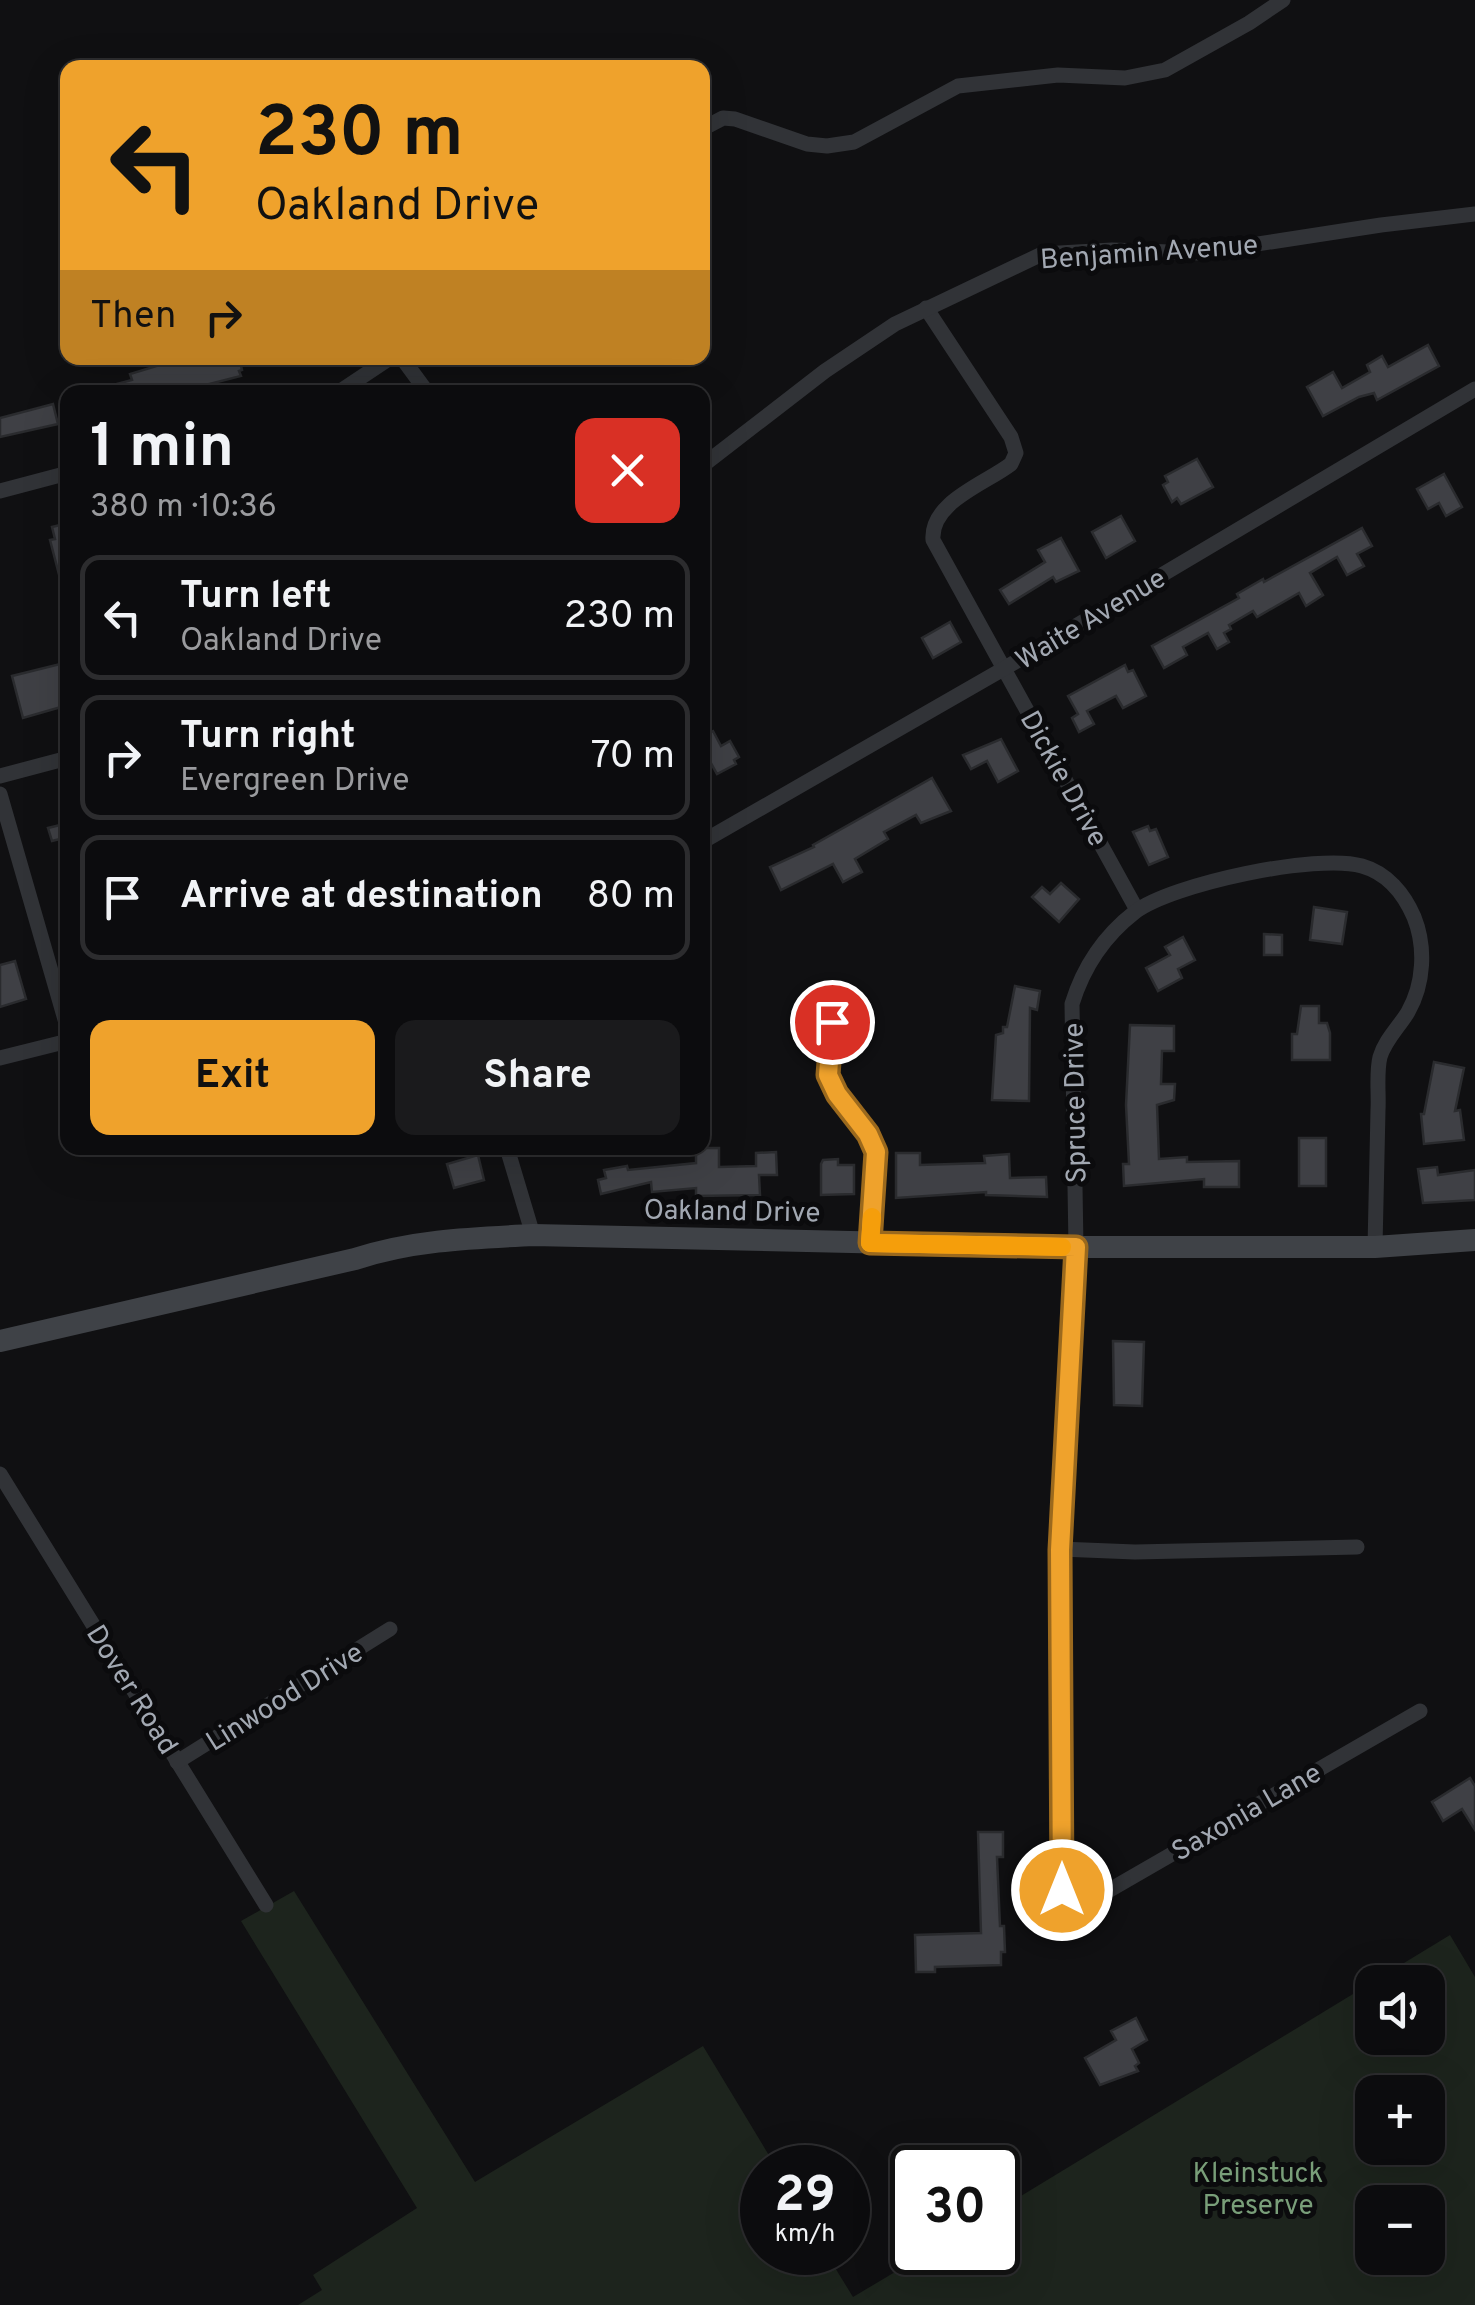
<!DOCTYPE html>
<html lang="en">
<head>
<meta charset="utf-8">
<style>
  :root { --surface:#0c0c0e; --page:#1a1a1c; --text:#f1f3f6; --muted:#9a9b9e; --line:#2c2c2e; --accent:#efa22c }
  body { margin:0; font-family:Overpass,sans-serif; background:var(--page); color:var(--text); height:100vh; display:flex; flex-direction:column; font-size:38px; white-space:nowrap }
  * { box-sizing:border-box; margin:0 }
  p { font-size:32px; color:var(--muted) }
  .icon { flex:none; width:55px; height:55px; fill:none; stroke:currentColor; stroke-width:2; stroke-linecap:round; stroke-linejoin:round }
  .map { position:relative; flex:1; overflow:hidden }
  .panel { position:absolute; left:60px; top:385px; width:650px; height:770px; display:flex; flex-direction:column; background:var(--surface); border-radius:20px; box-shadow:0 10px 40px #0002,0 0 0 2px var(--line) }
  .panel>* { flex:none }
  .guide { position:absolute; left:60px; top:60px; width:650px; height:305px; border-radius:20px; box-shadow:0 10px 40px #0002,0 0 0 2px var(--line); background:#efa22c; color:#111; overflow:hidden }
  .fabs { position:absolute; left:1355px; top:1965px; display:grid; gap:20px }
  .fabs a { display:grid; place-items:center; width:90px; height:90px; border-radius:20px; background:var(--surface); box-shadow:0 10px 40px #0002,0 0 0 2px var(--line); font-size:50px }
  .speed { position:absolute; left:740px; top:2145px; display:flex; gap:20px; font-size:50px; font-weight:700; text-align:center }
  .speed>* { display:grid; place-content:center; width:130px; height:130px; border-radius:50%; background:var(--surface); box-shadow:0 10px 40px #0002,0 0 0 2px var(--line); line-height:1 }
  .speed small { font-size:25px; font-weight:400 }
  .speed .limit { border:5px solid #111; border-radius:15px; background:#fff; color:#111 }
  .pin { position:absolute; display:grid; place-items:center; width:85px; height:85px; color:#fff; margin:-42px; border:5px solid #fff; border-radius:50%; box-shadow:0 2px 10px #0007 }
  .me { position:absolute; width:110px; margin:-55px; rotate:0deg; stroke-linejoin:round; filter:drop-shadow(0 0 8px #0008) }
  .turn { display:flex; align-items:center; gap:35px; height:210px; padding:0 30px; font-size:45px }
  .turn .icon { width:130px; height:130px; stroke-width:2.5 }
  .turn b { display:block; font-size:70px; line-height:85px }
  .then { display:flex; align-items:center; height:95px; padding:0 30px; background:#0003; gap:20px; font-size:38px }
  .round { display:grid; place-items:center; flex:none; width:105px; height:105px; border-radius:20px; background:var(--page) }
  .overview { display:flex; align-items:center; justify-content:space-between; height:170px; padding:0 30px }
  h1 { font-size:60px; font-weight:700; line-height:75px }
  .cta { display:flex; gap:20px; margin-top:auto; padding:20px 30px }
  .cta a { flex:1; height:115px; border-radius:20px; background:var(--accent); color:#111; font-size:40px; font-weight:700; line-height:115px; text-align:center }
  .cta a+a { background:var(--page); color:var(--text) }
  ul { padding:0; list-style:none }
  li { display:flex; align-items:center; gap:30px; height:125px; margin:0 20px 15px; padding:0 10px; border:5px solid var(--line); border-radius:20px }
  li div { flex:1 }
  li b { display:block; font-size:38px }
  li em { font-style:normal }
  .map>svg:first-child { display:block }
  .green { fill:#1d241d; fill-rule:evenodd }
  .building { fill:#3f4045; stroke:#2a2b2e; stroke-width:2.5 }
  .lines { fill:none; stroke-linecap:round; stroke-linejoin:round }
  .street { stroke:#313337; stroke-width:15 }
  .secondary { stroke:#3f4247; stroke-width:22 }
  .route-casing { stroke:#9b691d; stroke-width:25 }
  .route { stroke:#efa22c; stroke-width:18 }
  .slow { stroke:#f59e0b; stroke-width:18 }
  .labels { text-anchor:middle; stroke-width:10; stroke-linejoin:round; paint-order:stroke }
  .street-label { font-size:28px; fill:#a2a8b2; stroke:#0b0b0d }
  .park-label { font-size:28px; fill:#799e79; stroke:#0b0b0d }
</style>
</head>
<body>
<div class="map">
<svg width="1475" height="2305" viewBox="0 0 1475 2305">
  <rect width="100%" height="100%" fill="#101012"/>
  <!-- green -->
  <path class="green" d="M294 1891 475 2182 703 2046 776 2167 762 2168V2252L826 2253 853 2297 927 2253 998 2252V2210L1450 1935 1475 1977V2305H298L322 2290 313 2275 417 2208 241 1921ZM1372 1982H1428V2038H1372ZM1372 2092H1428V2148H1372ZM1372 2202H1428V2258H1372Z"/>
  <!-- building -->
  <g class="building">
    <path d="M1428 345 1439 366 1377 400 1374 393 1359 397 1323 416 1307 387 1333 372 1342 388 1370 372 1367 365 1382 356 1388 367Z"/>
    <path d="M172 358H239L242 370 239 371 241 376 178 392H103L102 388 132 380 130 374 173 361Z"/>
    <path d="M53 404 58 424 0 437V418Z"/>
    <path d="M1197 459 1213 487 1181 504 1177 498 1172 502 1163 485 1168 482 1165 476Z"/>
    <path d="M1444 474 1462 507 1446 516 1439 503 1428 509 1417 489Z"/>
    <path d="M1121 516 1135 541 1106 558 1092 532Z"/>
    <path d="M68 523V586H62L50 540 55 539 52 527Z"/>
    <path d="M1362 528 1372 546 1357 554 1364 566 1347 575 1337 557 1310 573 1323 595 1306 606 1299 593 1257 617 1253 611 1229 625 1231 629 1224 633 1229 642 1217 649 1208 633 1183 647 1187 655 1164 668 1152 646 1239 598 1237 594 1263 579 1264 582Z"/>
    <path d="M1061 538 1079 571 1056 582 1053 577 1009 604 1000 590 1045 562 1038 550Z"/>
    <path d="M950 622 961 642 933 658 922 638Z"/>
    <path d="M68 662V705L23 718 12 676Z"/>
    <path d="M1125 665 1128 672 1133 670 1146 696 1123 708 1116 696 1087 711 1094 724 1079 732 1072 718 1078 714 1068 696Z"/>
    <path d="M713 731 721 746 730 741 739 757 734 760 736 764 717 774 702 747V736Z"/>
    <path d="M1001 739 1018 771 998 782 987 761 971 769 963 755Z"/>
    <path d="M932 778 951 811 921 823 916 815 884 832 888 839 855 859 862 872 843 882 833 864 781 890 770 867 814 847 813 845Z"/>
    <path d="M68 823V837L52 841 48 828Z"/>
    <path d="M1148 826 1150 831 1156 829 1168 857 1149 865 1133 832Z"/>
    <path d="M1061 883 1079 899 1059 922 1032 897 1042 887 1050 894Z"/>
    <path d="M1314 907 1347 912 1342 944 1310 940Z"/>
    <path d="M1264 934 1282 935V955H1264Z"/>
    <path d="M1183 937 1195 960 1178 969 1182 978 1158 991 1146 968 1170 955 1165 947Z"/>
    <path d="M15 961 26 999 0 1007V965Z"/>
    <path d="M1015 986 1040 991 1037 1010 1030 1008 1029 1101 992 1100 996 1035 1003 1033V1027H1007Z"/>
    <path d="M1301 1006H1319V1023H1327L1330 1033V1060H1292V1034H1297Z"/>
    <path d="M1130 1025 1174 1026V1051H1162L1161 1084H1175L1174 1100 1157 1105 1159 1159 1187 1157V1162L1239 1161V1187H1204V1179L1124 1186 1123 1164H1129L1126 1105Z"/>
    <path d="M1434 1062 1464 1068 1455 1111 1460 1110 1464 1140 1424 1144 1421 1114H1424Z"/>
    <rect x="1299" y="1138" width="27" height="48"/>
    <path d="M696 1148H719V1167L756 1166V1153L776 1152 777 1175H759L760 1195 696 1196V1188L652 1192 651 1182 601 1194 598 1180 606 1178 604 1170 627 1166 628 1170 696 1163Z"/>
    <path d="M896 1153H920V1165L985 1163 984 1156 1009 1154 1010 1178 1046 1177 1047 1197 986 1195V1192L896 1198Z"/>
    <path d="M478 1155 484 1180 454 1188 447 1164Z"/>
    <path d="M838 1159V1165H854V1194L821 1195V1164L823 1160Z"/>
    <path d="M1437 1167 1438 1175 1475 1170V1200L1423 1203 1418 1169Z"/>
    <path d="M1113 1341 1144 1342 1142 1406 1114 1405Z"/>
    <path d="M1470 1778 1475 1786V1830L1462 1809 1443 1821 1432 1802Z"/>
    <path d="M978 1832H1003V1857H997L1000 1926H1004L1005 1952H1001V1965L935 1967V1972H916L915 1935 981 1933Z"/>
    <path d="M1136 2018 1147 2040 1132 2049 1139 2063 1135 2066 1138 2071 1100 2085 1085 2058 1116 2040 1111 2031Z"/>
  </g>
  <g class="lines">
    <!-- street -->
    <g class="street">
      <path d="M702 129 723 118 735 119 807 144 827 146 854 142 958 86 1058 75 1125 78 1165 70 1249 23 1283 0"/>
      <path d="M926 308 1011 437 1016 453 1011 464C985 484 930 502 933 540L1137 910"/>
      <path d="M402 358 427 392"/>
      <path d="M339 392 390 358"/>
      <path d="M702 466 825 371 895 324 1042 254 1112 250 1199 253 1381 225 1475 214"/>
      <path d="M0 491 68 473"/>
      <path d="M0 776 68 758"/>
      <path d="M0 794 68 1030"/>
      <path d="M702 842 1005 668 1475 389"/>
      <path d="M831 1021 828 1075 837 1094 869 1134 876 1152 870 1243"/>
      <path d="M0 1058 68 1041"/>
      <path d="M507 1148 533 1235"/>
      <path d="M1375 1247C1376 1201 1377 1156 1378 1110 1379 1094 1376 1073 1380 1057 1385 1040 1399 1027 1408 1012 1424 984 1426 947 1414 917 1404 894 1387 873 1362 866 1317 853 1172 884 1135 912 1104 936 1083 968 1072 1004L1076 1247 1060 1549 1062 1891 1070 1906 1101 1895 1420 1711"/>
      <path d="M0 1474 266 1905"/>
      <path d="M1060 1549 1135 1552 1357 1547"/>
      <path d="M177 1762 390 1629"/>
    </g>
    <!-- secondary -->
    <path class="secondary" d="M0 1341 355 1259C412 1240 473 1238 533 1235L1076 1247H1375L1475 1240"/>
  </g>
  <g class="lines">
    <defs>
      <path id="route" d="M832 1022 828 1075 837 1094 868 1134 876 1152 870 1243 1076 1247 1060 1550 1062 1890"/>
    </defs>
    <!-- route casing -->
    <use href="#route" class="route-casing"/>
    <!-- route -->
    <use href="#route" class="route"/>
    <!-- slow -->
    <path class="slow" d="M872 1217 870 1243 1062 1247"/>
  </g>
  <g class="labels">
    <!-- street labels -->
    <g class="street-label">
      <text transform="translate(1149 251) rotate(-4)" y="10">Benjamin Avenue</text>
      <text transform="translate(1090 618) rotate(-31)" y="10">Waite Avenue</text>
      <text transform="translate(1065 778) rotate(61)" y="10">Dickie Drive</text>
      <text transform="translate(1074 1103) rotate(-91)" y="10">Spruce Drive</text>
      <text transform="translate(732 1210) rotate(1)" y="10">Oakland Drive</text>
      <text transform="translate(133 1689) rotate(58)" y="10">Dover Road</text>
      <text transform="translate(284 1696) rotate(-32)" y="10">Linwood Drive</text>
      <text transform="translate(1246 1811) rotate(-30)" y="10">Saxonia Lane</text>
    </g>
    <!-- park labels -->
    <g class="park-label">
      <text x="1258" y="2182">Kleinstuck<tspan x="1258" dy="32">Preserve</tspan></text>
    </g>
  </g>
</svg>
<div class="fabs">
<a><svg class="icon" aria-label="sound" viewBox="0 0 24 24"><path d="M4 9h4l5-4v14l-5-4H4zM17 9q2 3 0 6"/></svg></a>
<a>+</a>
<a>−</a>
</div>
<div class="speed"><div>29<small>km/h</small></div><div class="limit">30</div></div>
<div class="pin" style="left:832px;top:1022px;background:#d93025"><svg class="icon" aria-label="arrive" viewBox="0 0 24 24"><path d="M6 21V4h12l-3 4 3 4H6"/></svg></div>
<svg class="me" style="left:1062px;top:1890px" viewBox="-20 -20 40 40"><circle r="17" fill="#efa22c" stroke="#fff" stroke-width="3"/><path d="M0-11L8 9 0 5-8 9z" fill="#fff"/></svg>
<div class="guide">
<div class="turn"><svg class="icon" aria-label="left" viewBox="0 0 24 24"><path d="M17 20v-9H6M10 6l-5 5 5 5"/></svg><div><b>230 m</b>Oakland Drive</div></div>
<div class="then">Then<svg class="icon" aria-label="right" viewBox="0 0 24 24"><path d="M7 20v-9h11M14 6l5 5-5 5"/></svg></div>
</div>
<section class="panel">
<div class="overview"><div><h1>1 min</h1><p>380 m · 10:36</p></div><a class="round" style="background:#d93025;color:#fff"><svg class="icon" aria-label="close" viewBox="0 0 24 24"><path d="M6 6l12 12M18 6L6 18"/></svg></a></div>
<ul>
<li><svg class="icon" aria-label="left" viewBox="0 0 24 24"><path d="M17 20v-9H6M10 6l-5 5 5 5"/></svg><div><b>Turn left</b><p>Oakland Drive</p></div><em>230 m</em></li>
<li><svg class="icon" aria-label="right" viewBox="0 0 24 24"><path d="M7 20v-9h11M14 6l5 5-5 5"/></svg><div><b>Turn right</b><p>Evergreen Drive</p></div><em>70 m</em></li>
<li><svg class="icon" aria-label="arrive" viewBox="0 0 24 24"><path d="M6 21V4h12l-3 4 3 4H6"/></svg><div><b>Arrive at destination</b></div><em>80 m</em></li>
</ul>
<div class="cta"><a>Exit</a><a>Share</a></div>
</section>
</div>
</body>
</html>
